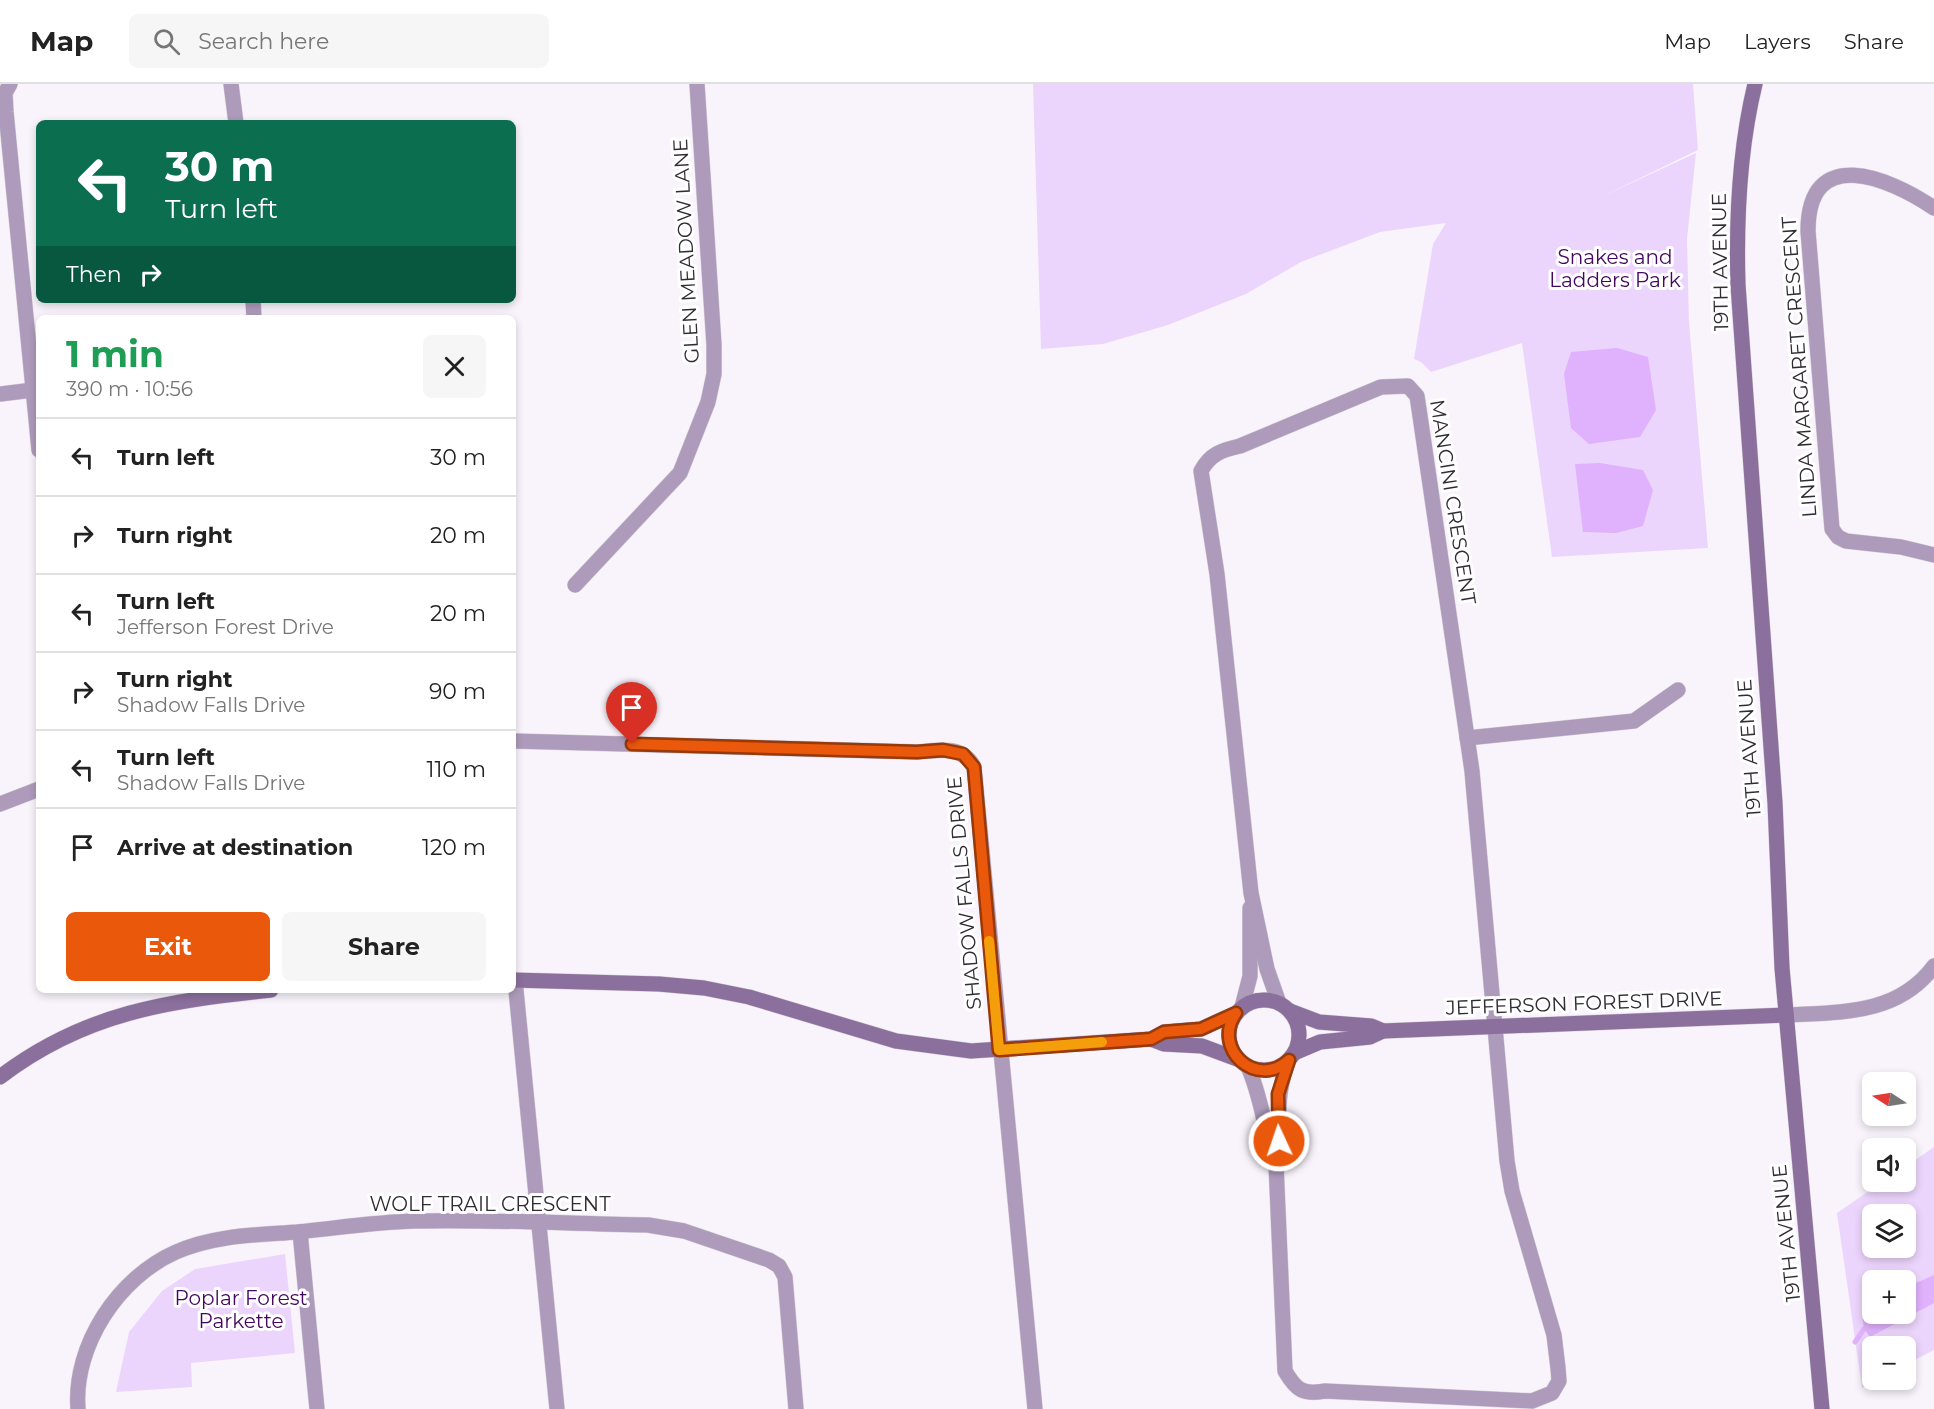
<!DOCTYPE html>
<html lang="en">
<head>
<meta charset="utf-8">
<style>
  :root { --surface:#fff; --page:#f6f6f6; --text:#222; --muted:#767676; --line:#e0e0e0; --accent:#ea580c }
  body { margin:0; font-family:Montserrat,sans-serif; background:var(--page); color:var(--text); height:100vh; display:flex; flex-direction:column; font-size:22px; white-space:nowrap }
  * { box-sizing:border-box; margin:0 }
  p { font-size:20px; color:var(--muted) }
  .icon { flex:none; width:33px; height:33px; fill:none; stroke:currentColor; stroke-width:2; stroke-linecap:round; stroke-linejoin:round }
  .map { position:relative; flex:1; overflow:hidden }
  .details { position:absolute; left:36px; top:231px; width:480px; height:678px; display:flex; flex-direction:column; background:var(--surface); border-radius:9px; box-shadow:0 3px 9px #0003 }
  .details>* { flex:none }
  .guide { position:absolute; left:36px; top:36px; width:480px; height:183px; border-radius:9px; box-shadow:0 3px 9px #0003; background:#0b6e4f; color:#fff; overflow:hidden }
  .needle { width:39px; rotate:282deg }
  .controls { position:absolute; left:1862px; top:988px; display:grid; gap:12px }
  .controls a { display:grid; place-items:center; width:54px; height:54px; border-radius:9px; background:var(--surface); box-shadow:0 3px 9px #0003; font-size:30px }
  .pin { position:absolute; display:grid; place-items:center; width:51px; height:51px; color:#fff; margin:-62px -26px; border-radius:50% 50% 50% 0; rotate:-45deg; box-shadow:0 0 6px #0007 }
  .pin .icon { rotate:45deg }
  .me { position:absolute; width:66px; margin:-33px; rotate:357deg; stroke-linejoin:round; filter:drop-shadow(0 0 4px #0008) }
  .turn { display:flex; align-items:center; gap:21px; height:126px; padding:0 30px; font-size:27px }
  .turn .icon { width:78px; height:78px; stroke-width:2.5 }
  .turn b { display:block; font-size:42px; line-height:51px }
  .then { display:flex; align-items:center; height:57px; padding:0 30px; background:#0003; gap:12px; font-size:22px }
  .round { display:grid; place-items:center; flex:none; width:63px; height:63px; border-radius:9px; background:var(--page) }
  .summary { display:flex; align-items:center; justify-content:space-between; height:102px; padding:0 30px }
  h1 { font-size:36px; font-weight:700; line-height:45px; color:#1e9e55 }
  .button { display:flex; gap:12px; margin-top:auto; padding:12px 30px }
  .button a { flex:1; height:69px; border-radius:9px; background:var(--accent); color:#fff; font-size:24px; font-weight:700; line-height:69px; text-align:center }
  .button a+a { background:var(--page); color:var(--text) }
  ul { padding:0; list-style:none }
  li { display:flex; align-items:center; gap:18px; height:78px; padding:0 30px; border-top:2px solid var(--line) }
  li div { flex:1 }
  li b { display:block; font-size:22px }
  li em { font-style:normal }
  header { display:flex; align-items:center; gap:36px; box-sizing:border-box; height:84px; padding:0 30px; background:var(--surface); border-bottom:2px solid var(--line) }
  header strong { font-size:28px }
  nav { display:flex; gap:33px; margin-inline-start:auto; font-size:21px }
  .search { width:420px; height:54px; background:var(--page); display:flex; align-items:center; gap:15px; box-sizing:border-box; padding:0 21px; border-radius:9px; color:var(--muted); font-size:22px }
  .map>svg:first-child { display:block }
  .green { fill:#ecd5fc; fill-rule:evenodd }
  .water { fill:#e0b1fc }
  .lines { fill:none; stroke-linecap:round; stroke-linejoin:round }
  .stream { stroke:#e0b1fc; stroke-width:5 }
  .street-casing { stroke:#d5d0d8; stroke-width:16 }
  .secondary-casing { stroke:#d5d0d8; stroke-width:16 }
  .street { stroke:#ae9bbb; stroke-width:15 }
  .secondary { stroke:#8b6f9d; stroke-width:15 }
  .route-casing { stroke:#983908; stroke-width:15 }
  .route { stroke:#ea580c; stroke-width:10 }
  .slow { stroke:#f59e0b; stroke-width:10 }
  .labels { text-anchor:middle; stroke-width:6; stroke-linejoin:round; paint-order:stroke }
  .street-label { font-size:20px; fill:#302c33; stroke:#fff }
  .park-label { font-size:20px; fill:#450660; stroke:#fff }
</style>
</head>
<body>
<header>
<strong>Map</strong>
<div class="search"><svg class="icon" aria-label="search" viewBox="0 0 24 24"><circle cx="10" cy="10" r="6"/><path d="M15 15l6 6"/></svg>Search here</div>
<nav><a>Map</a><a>Layers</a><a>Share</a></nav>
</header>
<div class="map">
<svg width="1934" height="1325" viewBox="0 0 1934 1325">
  <rect width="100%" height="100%" fill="#f9f4fc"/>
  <!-- green -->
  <g class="green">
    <path d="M1033 0H1693L1698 66 1601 113 1696 69 1687 155 1689 238 1708 464 1552 473 1522 259 1431 288 1421 278 1414 275 1433 160 1446 139 1380 148 1301 178 1246 210 1168 241 1103 260 1041 265Z"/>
    <path d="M1934 1063V1266L1905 1281V1263H1872V1296H1876L1862 1304 1837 1129 1882 1098H1905V1083ZM1872 1131H1905V1164H1872ZM1872 1197H1905V1230H1872Z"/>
    <path d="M285 1170 295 1269 191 1279 192 1303 116 1308 129 1248 162 1207 195 1185Z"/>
  </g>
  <!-- water -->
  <g class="water">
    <path d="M1617 264 1648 273 1656 326 1640 353 1589 360 1571 344 1564 290 1571 268Z"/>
    <path d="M1600 379 1643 386 1653 406 1643 442 1616 449 1583 448 1575 380Z"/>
    <path d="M1934 1191V1219L1870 1253 1864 1245 1862 1230 1872 1222V1230H1905V1204Z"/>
  </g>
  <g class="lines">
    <!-- stream -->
    <path class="stream" d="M1855 1258 1864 1245"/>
    <defs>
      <g id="street">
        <path d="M10 0 5 9 6 28 39 366"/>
        <path d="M231 0 236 39"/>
        <path d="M1934 124C1888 93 1808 60 1808 147L1832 445 1838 453 1846 457 1901 463 1934 471"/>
        <path d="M253 216 254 234"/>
        <path d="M0 310 33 306"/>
        <path d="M575 501 680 389 708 318 714 290V261L697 0"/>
        <path d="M1467 654 1634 637 1678 606"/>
        <path d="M513 657 917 668C939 666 962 661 974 683L1035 1325"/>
        <path d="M0 720 39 705"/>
        <path d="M515 896 557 1325"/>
        <path d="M1279 919 1267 885 1251 809 1217 490 1201 387C1210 370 1222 366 1240 362L1381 303 1408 302 1417 312 1420 332 1472 687 1507 1077 1512 1107 1554 1251 1558 1284 1559 1297 1552 1309 1532 1317 1325 1307C1303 1311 1296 1306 1285 1287L1276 1080C1282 1041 1273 1014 1289 976"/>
        <path d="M1242 923 1250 892V824"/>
        <path d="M1786 931C1841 928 1898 931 1934 882"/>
        <path d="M1248 983C1262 1014 1264 1046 1275 1077"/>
        <path d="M300 1148 317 1325"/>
        <path d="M78 1325C73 1261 119 1193 176 1168 214 1151 257 1151 297 1148 337 1144 376 1138 415 1137 493 1135 570 1140 648 1141L684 1147 769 1176 779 1182 785 1193 796 1325"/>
      </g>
      <g id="secondary">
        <path d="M1755 0C1739 66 1736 133 1738 201L1775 719 1782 884 1822 1325"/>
        <path d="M513 896 659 900 704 904 749 913 896 957 971 967 1151 955 1164 948 1201 945 1236 929"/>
        <circle cx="1264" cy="951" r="35"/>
        <path d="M1290 927 1319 938 1371 942 1383 947"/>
        <path d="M1151 955 1164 960 1202 962 1237 975"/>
        <path d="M1294 969 1320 958 1370 953 1383 947 1786 931"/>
        <path d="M0 993C85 928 169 917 271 906"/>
      </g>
    </defs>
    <!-- street casing -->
    <use href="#street" class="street-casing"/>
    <!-- secondary casing -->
    <use href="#secondary" class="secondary-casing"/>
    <!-- street -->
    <use href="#street" class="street"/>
    <!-- secondary -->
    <use href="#secondary" class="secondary"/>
  </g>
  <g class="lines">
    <defs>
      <path id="route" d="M632 660 917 668 943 666 963 670 974 683 999 966 1151 955 1164 948 1201 945 1236 929C1211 965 1257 1006 1289 976L1278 1010 1279 1057"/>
    </defs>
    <!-- route casing -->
    <use href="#route" class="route-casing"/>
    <!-- route -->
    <use href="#route" class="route"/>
    <!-- slow -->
    <path class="slow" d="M989 857 999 966 1102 958"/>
  </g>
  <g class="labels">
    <!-- street labels -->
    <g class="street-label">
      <text transform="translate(686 167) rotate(-93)" y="7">GLEN MEADOW LANE</text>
      <text transform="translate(1720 178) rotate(-91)" y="7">19TH AVENUE</text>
      <text transform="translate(1799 283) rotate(-94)" y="7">LINDA MARGARET CRESCENT</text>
      <text transform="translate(1453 418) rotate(81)" y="7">MANCINI CRESCENT</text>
      <text transform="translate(1749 664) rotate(-94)" y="7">19TH AVENUE</text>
      <text transform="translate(964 809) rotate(-95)" y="7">SHADOW FALLS DRIVE</text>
      <text transform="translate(1584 919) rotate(-2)" y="7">JEFFERSON FOREST DRIVE</text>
      <text x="490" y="1127">WOLF TRAIL CRESCENT</text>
      <text transform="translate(1786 1149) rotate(-96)" y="7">19TH AVENUE</text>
    </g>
    <!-- park labels -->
    <g class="park-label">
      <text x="1615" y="180">Snakes and<tspan x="1615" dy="23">Ladders Park</tspan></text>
      <text x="241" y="1221">Poplar Forest<tspan x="241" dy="23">Parkette</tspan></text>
    </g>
  </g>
</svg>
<div class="controls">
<a><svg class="needle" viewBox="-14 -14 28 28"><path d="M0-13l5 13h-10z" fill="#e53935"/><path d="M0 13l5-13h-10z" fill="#767676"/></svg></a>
<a><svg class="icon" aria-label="sound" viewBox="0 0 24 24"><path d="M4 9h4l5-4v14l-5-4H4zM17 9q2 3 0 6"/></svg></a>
<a><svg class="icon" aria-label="layers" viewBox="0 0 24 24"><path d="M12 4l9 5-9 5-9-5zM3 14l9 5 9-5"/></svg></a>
<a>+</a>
<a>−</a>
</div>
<div class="pin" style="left:632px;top:660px;background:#d93025"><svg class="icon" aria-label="arrive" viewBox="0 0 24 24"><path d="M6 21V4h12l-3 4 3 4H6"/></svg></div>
<svg class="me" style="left:1279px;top:1057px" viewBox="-20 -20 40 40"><circle r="17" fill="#ea580c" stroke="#fff" stroke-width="3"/><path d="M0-11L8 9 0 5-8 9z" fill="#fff"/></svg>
<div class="guide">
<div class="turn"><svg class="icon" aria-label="left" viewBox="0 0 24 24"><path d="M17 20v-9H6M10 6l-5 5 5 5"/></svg><div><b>30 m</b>Turn left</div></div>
<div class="then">Then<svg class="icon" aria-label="right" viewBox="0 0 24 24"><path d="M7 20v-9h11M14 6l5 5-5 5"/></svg></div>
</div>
<section class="details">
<div class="summary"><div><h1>1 min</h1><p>390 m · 10:56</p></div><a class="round"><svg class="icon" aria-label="close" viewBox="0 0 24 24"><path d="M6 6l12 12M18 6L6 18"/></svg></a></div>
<ul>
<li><svg class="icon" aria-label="left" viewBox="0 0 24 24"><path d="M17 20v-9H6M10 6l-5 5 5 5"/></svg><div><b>Turn left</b></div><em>30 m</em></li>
<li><svg class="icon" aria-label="right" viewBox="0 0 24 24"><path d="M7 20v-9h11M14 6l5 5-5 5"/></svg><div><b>Turn right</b></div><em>20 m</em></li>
<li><svg class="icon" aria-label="left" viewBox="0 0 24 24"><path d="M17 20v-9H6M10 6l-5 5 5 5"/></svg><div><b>Turn left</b><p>Jefferson Forest Drive</p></div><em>20 m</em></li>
<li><svg class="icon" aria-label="right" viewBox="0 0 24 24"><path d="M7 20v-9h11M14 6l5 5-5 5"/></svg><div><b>Turn right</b><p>Shadow Falls Drive</p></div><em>90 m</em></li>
<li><svg class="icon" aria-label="left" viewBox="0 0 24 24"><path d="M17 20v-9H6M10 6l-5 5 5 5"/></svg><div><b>Turn left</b><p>Shadow Falls Drive</p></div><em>110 m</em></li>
<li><svg class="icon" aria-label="arrive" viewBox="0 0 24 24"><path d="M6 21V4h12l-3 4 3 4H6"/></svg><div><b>Arrive at destination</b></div><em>120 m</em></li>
</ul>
<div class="button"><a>Exit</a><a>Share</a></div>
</section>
</div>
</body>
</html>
